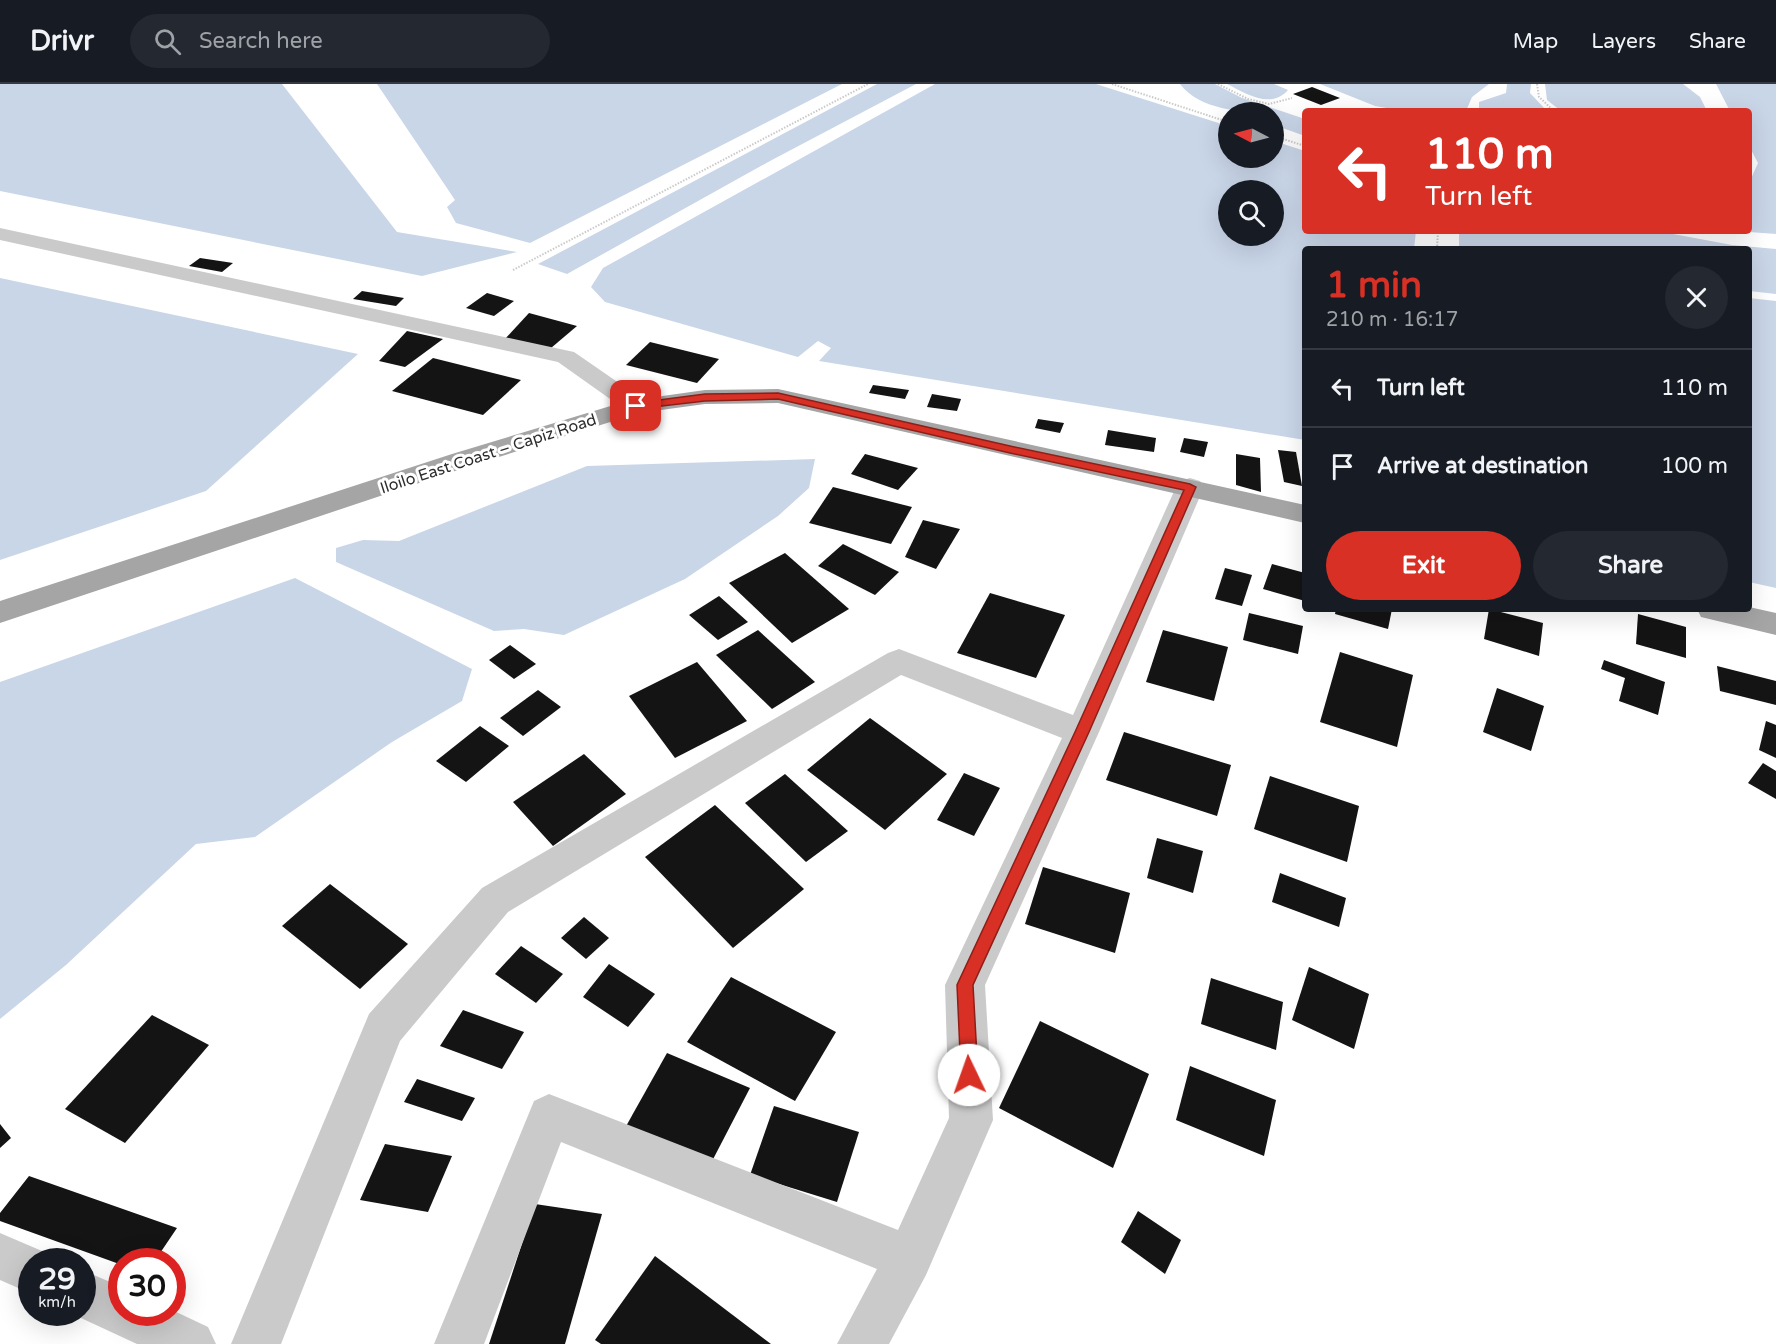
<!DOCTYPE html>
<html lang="en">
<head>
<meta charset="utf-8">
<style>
  :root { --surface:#171b24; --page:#242831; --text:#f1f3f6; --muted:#9ea1a6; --line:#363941; --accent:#d93025 }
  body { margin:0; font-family:"Varela Round",sans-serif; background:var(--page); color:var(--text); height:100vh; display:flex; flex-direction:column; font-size:22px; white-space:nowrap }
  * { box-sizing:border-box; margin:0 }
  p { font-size:20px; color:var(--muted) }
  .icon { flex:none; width:33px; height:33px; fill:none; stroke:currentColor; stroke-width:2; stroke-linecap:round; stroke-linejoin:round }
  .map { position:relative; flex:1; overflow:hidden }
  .sheet { position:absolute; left:1302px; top:162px; width:450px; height:366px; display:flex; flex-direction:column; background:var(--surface); border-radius:6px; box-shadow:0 6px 24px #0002 }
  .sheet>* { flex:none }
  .guide { position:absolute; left:1302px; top:24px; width:450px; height:126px; border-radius:6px; box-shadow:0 6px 24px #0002; background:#d93025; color:#fff; overflow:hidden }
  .needle { width:39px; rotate:276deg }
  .tools { position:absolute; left:1218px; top:18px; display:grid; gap:12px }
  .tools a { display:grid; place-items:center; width:66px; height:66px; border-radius:50%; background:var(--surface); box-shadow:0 6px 24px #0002; font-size:30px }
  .speed { position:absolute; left:18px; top:1164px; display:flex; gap:12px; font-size:30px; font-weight:700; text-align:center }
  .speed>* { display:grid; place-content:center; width:78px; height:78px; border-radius:50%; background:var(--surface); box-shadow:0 6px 24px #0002; line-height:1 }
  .speed small { font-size:15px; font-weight:400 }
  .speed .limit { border:9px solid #d22; background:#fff; color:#111 }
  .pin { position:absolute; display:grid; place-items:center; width:51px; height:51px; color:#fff; margin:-26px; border-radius:12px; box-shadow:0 3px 9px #0006 }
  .me { position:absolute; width:66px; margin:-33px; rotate:357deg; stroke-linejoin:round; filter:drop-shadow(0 0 4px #0008) }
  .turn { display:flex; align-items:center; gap:21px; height:126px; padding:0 24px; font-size:27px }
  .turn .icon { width:78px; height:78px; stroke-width:2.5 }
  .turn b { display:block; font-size:42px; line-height:51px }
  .round { display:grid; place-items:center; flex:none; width:63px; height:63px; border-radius:32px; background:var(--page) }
  .summary { display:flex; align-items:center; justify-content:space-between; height:102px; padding:0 24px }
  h1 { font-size:36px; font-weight:800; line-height:45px; color:var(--accent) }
  .button { display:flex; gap:12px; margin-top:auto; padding:12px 24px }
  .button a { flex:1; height:69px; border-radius:36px; background:var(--accent); color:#fff; font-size:24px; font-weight:800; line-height:69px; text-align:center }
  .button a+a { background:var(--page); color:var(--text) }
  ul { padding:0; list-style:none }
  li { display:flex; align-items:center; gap:18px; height:78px; padding:0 24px; border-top:2px solid var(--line) }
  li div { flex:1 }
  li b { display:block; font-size:22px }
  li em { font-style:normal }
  header { display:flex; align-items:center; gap:36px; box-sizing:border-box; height:84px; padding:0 30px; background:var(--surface); border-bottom:2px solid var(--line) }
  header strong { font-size:28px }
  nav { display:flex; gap:33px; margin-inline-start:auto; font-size:21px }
  .search { width:420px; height:54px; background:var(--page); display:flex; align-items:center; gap:15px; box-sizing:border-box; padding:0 21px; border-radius:33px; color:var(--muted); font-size:22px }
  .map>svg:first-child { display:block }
  .water { fill:#c9d6e8; fill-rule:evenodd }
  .building { fill:#141414 }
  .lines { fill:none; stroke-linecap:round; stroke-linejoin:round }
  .path { stroke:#cacaca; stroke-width:2; stroke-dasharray:1.5 1.5; stroke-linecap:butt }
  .minor { fill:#cacaca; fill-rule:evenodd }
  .major { fill:#a5a5a5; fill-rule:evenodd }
  .route { fill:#d93025; stroke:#8d1f18; stroke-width:1.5 }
  .labels { text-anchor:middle; stroke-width:6; stroke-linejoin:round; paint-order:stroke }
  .street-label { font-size:16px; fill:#2d2d2d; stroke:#fff }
</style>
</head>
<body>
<header>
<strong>Drivr</strong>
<div class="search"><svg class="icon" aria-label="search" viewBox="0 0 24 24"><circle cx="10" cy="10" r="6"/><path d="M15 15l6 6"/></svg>Search here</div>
<nav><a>Map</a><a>Layers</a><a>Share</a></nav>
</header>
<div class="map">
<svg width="1776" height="1260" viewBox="0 0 1776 1260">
  <rect width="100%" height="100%" fill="#fff"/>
  <!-- water -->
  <g class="water">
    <path d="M0 0H282L397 148 517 168 422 192 0 107Z"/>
    <path d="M377 0H842L530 159 456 139 447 123 455 116Z"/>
    <path d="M877 0H916L770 77 567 190 538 180Z"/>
    <path d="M935 0H1096L1228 42V74H1274V57L1305 67V147H1416L1414 165H1305V356L819 277 831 264 818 257 798 273 605 218 591 203 603 184ZM1228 106H1274V152H1228Z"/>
    <path d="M1180 0H1215L1242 14 1305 35V52L1274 41V28C1242 28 1201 27 1180 0Z"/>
    <path d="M1227 0H1274L1288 6C1271 26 1245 9 1227 0Z"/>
    <path d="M1320 0H1489L1472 13 1466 27H1403L1375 22Z"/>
    <path d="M1507 0H1531L1530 9 1547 27H1479V18L1506 9Z"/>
    <path d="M1545 0H1683L1700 13 1707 27H1561L1547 16Z"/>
    <path d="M1716 0H1776V150L1736 147H1749V99L1758 79 1749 62V27H1730Z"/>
    <path d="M1459 147H1657L1732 161 1776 165V210L1749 207V165H1459Z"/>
    <path d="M0 194 358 270 206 407 0 476Z"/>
    <path d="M1749 214 1776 217V504L1749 498Z"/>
    <path d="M815 375 809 404 778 432 685 495 564 551 524 545 494 547 336 478V464L363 456 399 457 587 382Z"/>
    <path d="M295 494 472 585 462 617 392 658 255 753 196 760 66 881 0 935V598Z"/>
  </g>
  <!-- building -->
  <g class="building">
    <path d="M1312 3 1340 14 1321 21 1293 10Z"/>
    <path d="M200 174 233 179 222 188 189 182Z"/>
    <path d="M362 207 404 214 396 222 353 215Z"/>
    <path d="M487 209 514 217 494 232 466 224Z"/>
    <path d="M529 229 577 242 551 264 504 256Z"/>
    <path d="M407 247 443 255 405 283 379 277Z"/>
    <path d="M650 258 719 275 697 299 626 281Z"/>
    <path d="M433 274 521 296 483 331 392 307Z"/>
    <path d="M873 301 909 306 905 315 869 309Z"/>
    <path d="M932 310 961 315 957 327 927 323Z"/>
    <path d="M1038 335 1064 339 1060 349 1035 344Z"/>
    <path d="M1108 346 1156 354 1154 368 1105 361Z"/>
    <path d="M1184 354 1208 358 1204 373 1180 368Z"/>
    <path d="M1278 366 1296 368 1302 402 1284 398Z"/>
    <path d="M865 370 918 384 898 406 851 390Z"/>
    <path d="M1236 370 1260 374 1261 408 1236 401Z"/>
    <path d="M833 403 912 423 891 460 809 439Z"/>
    <path d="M923 436 960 445 936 485 905 473Z"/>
    <path d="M843 460 899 488 875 511 818 482Z"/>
    <path d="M785 469 849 525 792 559 729 499Z"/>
    <path d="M1272 480 1305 489V517L1263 505Z"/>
    <path d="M1225 484 1252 491 1242 522 1215 515Z"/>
    <path d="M990 509 1065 531 1036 594 957 569Z"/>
    <path d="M719 512 748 538 718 556 689 531Z"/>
    <path d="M1336 525H1392L1388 545 1335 530Z"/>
    <path d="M1489 525 1543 539 1539 572 1484 555Z"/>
    <path d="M1249 529 1303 542 1298 570 1243 556Z"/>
    <path d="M1638 530 1686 543V574L1636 560Z"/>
    <path d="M758 546 815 598 772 625 716 571Z"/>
    <path d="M1163 546 1228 563 1214 617 1146 598Z"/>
    <path d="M510 561 536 580 514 595 489 576Z"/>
    <path d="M1340 568 1413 591 1397 663 1320 638Z"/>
    <path d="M1604 576 1665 598 1658 631 1619 617 1625 594 1601 585Z"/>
    <path d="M697 578 747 637 675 674 629 612Z"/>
    <path d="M1717 582 1776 597V621L1720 607Z"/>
    <path d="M1497 604 1544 622 1531 667 1483 648Z"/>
    <path d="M538 606 561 623 523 652 500 634Z"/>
    <path d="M870 634 947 690 885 746 807 686Z"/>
    <path d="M1766 637 1776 641V674L1759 666Z"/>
    <path d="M480 642 509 662 466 698 436 677Z"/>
    <path d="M1124 648 1231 681 1217 732 1106 696Z"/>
    <path d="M584 670 626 710 553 762 513 718Z"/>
    <path d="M1763 679 1776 687V715L1748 699Z"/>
    <path d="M964 689 1000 704 974 752 937 736Z"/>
    <path d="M785 690 848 747 806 778 745 719Z"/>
    <path d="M1270 692 1359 722 1347 778 1254 745Z"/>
    <path d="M715 721 804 805 733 864 645 773Z"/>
    <path d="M1157 754 1203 767 1193 809 1147 794Z"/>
    <path d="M1043 783 1130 809 1115 869 1025 840Z"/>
    <path d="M1280 789 1346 814 1339 843 1272 818Z"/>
    <path d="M330 800 408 860 360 905 282 842Z"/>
    <path d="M584 833 609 854 586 875 561 854Z"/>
    <path d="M521 862 563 890 536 919 495 890Z"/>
    <path d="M609 880 655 910 628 943 583 913Z"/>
    <path d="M1309 883 1369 910 1354 965 1292 936Z"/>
    <path d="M731 893 836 948 795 1017 687 958Z"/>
    <path d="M1211 894 1283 918 1276 966 1201 940Z"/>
    <path d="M463 926 524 948 502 985 440 962Z"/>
    <path d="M152 931 209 961 125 1059 65 1025Z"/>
    <path d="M1040 937 1149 990 1113 1084 999 1024Z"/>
    <path d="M667 969 750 1004 709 1083 625 1044Z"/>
    <path d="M1190 982 1276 1016 1264 1072 1176 1036Z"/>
    <path d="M417 995 475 1014 462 1037 404 1018Z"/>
    <path d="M774 1022 859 1048 837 1118 750 1091Z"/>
    <path d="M0 1040 11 1054 0 1064Z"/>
    <path d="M385 1060 452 1072 428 1128 360 1116Z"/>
    <path d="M29 1092 177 1144 154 1178H122V1181L0 1137V1129Z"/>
    <path d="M535 1120 602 1130 565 1260H489Z"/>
    <path d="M1138 1127 1181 1156 1165 1190 1121 1158Z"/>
    <path d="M655 1172 771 1260H601L595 1256Z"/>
  </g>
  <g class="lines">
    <!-- path -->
    <g class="path">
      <path d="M1112 0 1228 38"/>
      <path d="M1218 0 1248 15 1269 20 1292 14"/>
      <path d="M1537 0 1539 13 1554 27"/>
      <path d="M1274 52 1305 62"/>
      <path d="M1437 165 1438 147"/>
      <path d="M513 186 868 0"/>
    </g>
    <!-- minor -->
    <g class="minor">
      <path d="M0 144 574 268 645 317 649 322 645 327 636 330 627 327 558 278 0 156Z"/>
      <path d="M1190 394 1200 397 1204 403 1099 648 985 901 993 1036 926 1191 889 1260H837L877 1185 561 1058 484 1260H434L534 1017 549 1010 898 1146 949 1034 945 901 1062 654 901 591 508 828 400 957 281 1260H231L369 930 482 804 888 569 899 565 1073 631 1176 403 1180 397Z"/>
      <path d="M0 1149 49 1170 52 1178H32V1210L0 1196Z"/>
      <path d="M82 1186 122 1203V1228H172V1226L208 1243 216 1260H137L68 1228H82Z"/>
    </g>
    <!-- major -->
    <g class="major">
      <path d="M778 305 1305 421V439L778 319 705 320 639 329 470 382 0 539V517L452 370 627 317 705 306Z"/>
      <path d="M1749 523 1776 529V551L1701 533 1697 525H1749Z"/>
    </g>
  </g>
  <!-- route -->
  <path class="route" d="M778 309 1010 362 1190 400 1196 403 1089 648 973 901 978 991 975 997 969 999 963 997 961 991 957 901 1075 648 1184 406 1010 369 778 315 705 317 636 325 631 322 636 319 705 310Z"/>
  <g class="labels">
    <!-- street labels -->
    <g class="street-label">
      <text transform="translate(488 369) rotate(-18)" y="6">Iloilo East Coast – Capiz Road</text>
    </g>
  </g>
</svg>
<div class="tools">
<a><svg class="needle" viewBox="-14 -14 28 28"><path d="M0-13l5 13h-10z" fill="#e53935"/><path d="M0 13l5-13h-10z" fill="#9ea1a6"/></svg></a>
<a><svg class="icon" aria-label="search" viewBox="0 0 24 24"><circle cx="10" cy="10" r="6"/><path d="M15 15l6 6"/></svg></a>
</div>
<div class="speed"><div>29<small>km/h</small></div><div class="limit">30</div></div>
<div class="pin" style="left:636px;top:322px;background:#d93025"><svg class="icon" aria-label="arrive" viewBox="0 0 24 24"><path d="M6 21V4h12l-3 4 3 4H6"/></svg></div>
<svg class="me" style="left:969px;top:991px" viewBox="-20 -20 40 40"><circle r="19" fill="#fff"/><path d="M0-13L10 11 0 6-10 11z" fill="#d93025"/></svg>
<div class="guide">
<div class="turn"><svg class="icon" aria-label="left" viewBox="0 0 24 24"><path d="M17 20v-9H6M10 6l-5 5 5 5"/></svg><div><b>110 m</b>Turn left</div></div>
</div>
<section class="sheet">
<div class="summary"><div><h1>1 min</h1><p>210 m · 16:17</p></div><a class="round"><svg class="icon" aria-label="close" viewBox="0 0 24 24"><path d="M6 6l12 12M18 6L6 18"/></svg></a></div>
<ul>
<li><svg class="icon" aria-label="left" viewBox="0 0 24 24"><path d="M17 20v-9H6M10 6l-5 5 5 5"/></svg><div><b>Turn left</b></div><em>110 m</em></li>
<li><svg class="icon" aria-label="arrive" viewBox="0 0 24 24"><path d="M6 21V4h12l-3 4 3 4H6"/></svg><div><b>Arrive at destination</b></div><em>100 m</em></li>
</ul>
<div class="button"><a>Exit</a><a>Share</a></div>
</section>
</div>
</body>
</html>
